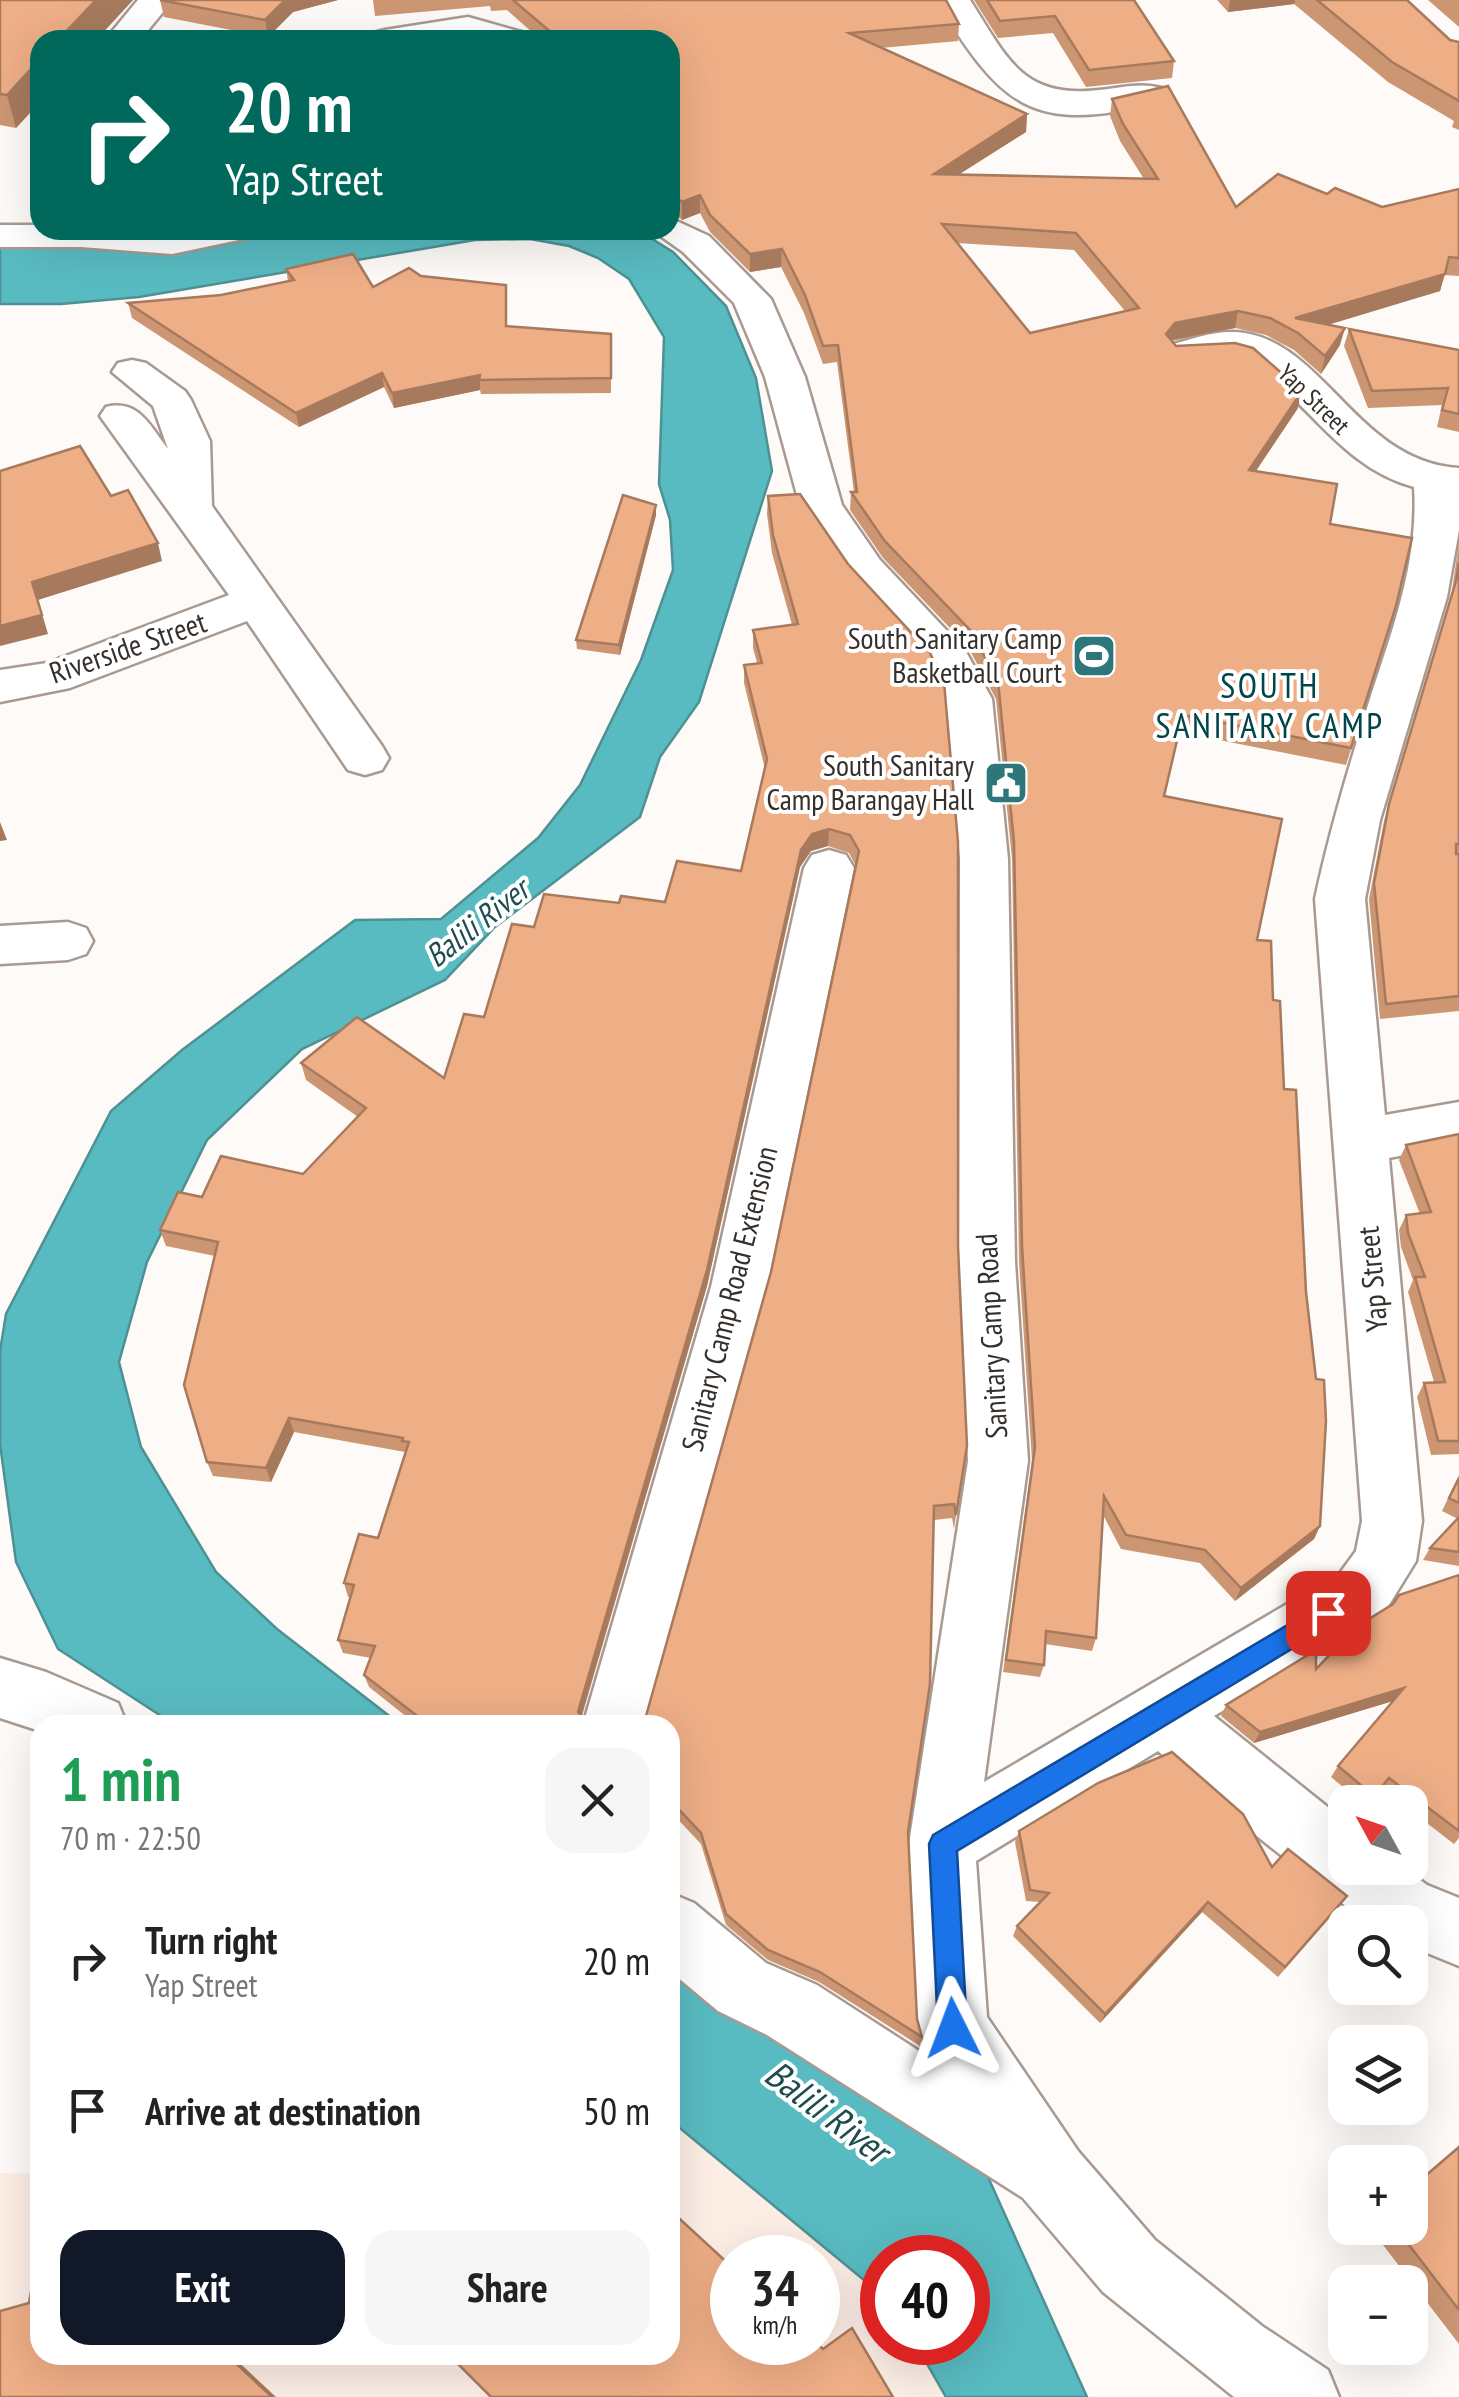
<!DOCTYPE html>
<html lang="en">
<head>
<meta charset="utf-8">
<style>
  :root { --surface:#fff; --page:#f6f6f6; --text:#222; --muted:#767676; --accent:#111827 }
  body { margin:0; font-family:"PT Sans Narrow",sans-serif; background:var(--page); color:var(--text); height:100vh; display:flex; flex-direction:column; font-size:38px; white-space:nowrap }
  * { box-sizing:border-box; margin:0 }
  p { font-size:32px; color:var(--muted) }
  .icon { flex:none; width:55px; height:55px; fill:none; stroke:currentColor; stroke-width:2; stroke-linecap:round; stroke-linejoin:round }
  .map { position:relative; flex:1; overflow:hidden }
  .sheet { position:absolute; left:30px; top:1715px; width:650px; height:650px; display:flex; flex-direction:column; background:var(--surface); border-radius:30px; box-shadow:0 10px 40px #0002 }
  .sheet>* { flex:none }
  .guide { position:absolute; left:30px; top:30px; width:650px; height:210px; border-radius:30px; box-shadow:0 10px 40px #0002; background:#00695c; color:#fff; overflow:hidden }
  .needle { width:65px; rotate:310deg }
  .tools { position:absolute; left:1328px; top:1785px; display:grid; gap:20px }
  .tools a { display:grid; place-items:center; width:100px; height:100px; border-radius:20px; background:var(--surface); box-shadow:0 10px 40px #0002; font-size:50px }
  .speed { position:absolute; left:710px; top:2235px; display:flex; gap:20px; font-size:50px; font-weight:700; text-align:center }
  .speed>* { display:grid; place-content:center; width:130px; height:130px; border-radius:50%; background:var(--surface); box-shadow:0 10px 40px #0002; line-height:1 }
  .speed small { font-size:25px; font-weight:400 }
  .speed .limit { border:15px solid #d22; background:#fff; color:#111 }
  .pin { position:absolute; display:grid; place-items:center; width:85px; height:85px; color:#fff; margin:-42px; border-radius:20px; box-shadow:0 5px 15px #0006 }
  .me { position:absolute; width:110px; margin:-55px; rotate:357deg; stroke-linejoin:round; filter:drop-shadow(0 0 8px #0008) }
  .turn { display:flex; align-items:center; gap:35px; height:210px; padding:0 30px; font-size:45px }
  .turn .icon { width:130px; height:130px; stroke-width:2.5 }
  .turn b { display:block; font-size:70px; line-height:85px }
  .round { display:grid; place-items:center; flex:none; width:105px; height:105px; border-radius:30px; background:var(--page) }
  .overview { display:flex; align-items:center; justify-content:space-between; height:170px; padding:0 30px }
  h1 { font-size:60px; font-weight:800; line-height:75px; color:#1e9e55 }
  .action { display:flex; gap:20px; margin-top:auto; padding:20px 30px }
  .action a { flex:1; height:115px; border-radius:30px; background:var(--accent); color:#fff; font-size:40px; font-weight:800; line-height:115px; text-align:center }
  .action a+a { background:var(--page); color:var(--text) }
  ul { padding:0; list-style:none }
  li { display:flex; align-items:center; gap:30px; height:150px; padding:0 30px }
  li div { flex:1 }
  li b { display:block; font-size:38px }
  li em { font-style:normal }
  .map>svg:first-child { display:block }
  .built { fill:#fcede5; fill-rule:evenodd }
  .water { fill:#58bbc1; stroke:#4e9194; stroke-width:2.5 }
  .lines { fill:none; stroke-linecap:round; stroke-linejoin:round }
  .minor-casing { stroke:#a99a91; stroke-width:5 }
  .minor { fill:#fff; fill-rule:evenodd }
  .wall { fill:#cd9673; fill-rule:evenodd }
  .shaded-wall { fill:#a77a5e }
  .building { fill:#eeae86; stroke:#a77a5e; stroke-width:2.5; fill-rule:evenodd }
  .route { fill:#1a73e8; stroke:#114b97; stroke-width:2.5 }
  .labels { text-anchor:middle; stroke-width:8; stroke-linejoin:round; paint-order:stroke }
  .far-street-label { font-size:25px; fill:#36302c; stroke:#fff }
  .poi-label { font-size:30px; fill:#36302c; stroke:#fff; text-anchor:end }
  .street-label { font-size:30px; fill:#36302c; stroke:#fff }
  .water-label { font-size:32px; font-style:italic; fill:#1f4c4e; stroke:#fff }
  .quarter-label { font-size:35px; letter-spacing:2.5px; fill:#014549; stroke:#fff }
  .near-water-label { font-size:38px; font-style:italic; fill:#1f4c4e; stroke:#fff }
</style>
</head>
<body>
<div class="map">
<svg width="1459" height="2397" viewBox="0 0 1459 2397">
  <rect width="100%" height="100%" fill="#fdfaf8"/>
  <!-- built -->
  <path class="built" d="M670 2120 882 2295V2342L915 2343 946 2397H0V2173L40 2174V2355H670ZM732 2258H818V2342H732Z"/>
  <!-- water -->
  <g class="water">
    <path d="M264 230 641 232 673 252 726 306 756 378 772 471 699 702 660 757 640 817 495 927 445 980 302 1049 207 1140 147 1262 119 1362 141 1447 216 1572 277 1629 401 1725H175L58 1649 16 1562 0 1444V1351L6 1314 111 1111 182 1050 355 920 441 919 538 838 580 785 641 660 673 570 670 520 659 484 664 337 629 279 598 258 569 246 530 239 475 240 139 297 61 304H0V243L163 251Z"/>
    <path d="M670 1938 970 2137 1087 2397H946L915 2343 968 2342V2258H882V2295L670 2120Z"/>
  </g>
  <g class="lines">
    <defs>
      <g id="minor">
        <path d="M138 0H173L140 40H105Z"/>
        <path d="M936 0H970C1007 58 1022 99 1099 90 1120 88 1141 82 1161 88L1167 95 1161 102C1031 135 1002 107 936 0Z"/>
        <path d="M468 17 525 33 530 40H368L373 33 385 30Z"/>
        <path d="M670 218 709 236 771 299 805 377 842 505 880 560 965 650 992 699 1008 859 1015 1262 1028 1461 984 1782 1340 1573 1356 1551 1362 1521 1315 899C1329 833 1348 770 1368 705 1391 633 1419 563 1414 487 1342 468 1309 402 1251 362 1225 348 1200 367 1173 360L1167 352 1173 344C1192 339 1213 331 1234 332 1322 335 1355 462 1459 468V530L1447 597 1380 820 1365 899 1385 1115 1459 1102V1144L1389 1158 1422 1521 1416 1561 1384 1613 1214 1716 1345 1821V1868H1404L1427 1885 1459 1898V1966L1410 1946V1922H1366L1220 1807 1158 1751 976 1861 987 2017 1078 2151 1155 2240 1262 2326 1328 2370 1339 2397H1234L1103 2292 1023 2198 767 2035 718 2011 670 1971V1893L694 1903 766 1963 817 1985 933 2060 918 2028 909 1844 968 1461 959 1262 960 859 946 699 931 669 850 580 800 506 765 377 734 303 683 252 652 230H670Z"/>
        <path d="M0 225H40V230H254L248 238 172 254 81 247H0Z"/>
        <path d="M132 360 146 363 185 391 191 400 210 441 212 506 382 746 389 758 382 770 365 775 348 770 247 621 70 688 0 702V670L47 663 229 595 100 416 106 407C139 399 150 426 168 449L153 406 112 372 118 363Z"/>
        <path d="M829 850 846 855 854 868 767 1287 647 1725H583L711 1287 804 868 812 855Z"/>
        <path d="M68 922 86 928 93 941 86 954 68 960 0 964V926Z"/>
        <path d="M0 1658 46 1672 118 1703 127 1725H40V1731L0 1718Z"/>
      </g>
    </defs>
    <!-- minor casing -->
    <use href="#minor" class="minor-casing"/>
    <!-- minor -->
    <use href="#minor" class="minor"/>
  </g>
  <!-- wall -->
  <g class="wall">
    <path d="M0 0H133L96 40H40V102L16 128 0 125Z"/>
    <path d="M160 0H338L293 12 268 37 164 17Z"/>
    <path d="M373 0H946L959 24 958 41 881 48 1027 114 1026 132 959 174 1144 179 1120 141 1110 116 1112 99 1236 207 1327 194 1382 207 1459 189V276L1444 275 1440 291 1329 324 1340 345 1321 374 1294 350 1266 335 1235 328 1172 341 1176 346 1298 408 1256 471 1330 524 1396 606 1346 765 1179 732 1164 796 1257 940 1273 1000 1284 1089 1306 1292 1320 1526 1314 1539 1235 1601 1200 1563 1121 1549 1103 1515 1096 1638 1092 1651 1045 1644 1044 1665 1040 1677 1003 1672 1032 1461 1019 1262 1012 859 996 699 968 647 883 558 850 510 851 492H854L837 362 823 364 804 313 781 267 750 272 710 232 700 213 682 220 670 210V40H541L507 10 491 11 490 6 375 16ZM957 243 1074 250 1125 311 1030 333Z"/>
    <path d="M974 0H1134L1174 61 1172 78 1086 87 1053 33 998 38Z"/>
    <path d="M1217 0H1407L1450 40 1459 42V130L1452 127 1454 121 1388 82 1294 4 1228 12Z"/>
    <path d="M1428 0H1459V27Z"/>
    <path d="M286 269 373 287 421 276 506 285 507 326 611 334V393L481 394 480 390 394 408 384 387 299 427 132 318 128 303 221 295 288 281Z"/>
    <path d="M1349 329 1459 350V432L1437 427 1442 405 1368 408 1344 346Z"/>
    <path d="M800 494 958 1246 967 1446 954 1529 952 1518 934 1520 908 1832 917 2019 922 2037 920 2046 819 1982 768 1960 726 1925 701 1844 670 1811V1725L771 1272 856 866 849 853 828 846 811 851 800 867 707 1286 582 1716 584 1725H417L369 1687 364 1675 371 1658 343 1653 338 1640 350 1597H348L344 1583 378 1538 405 1452 294 1432 271 1482 213 1476 207 1462 215 1256 166 1246 160 1230 202 1197 303 1174 358 1117 306 1080 301 1063 444 1078 484 1017 534 927 619 903 665 902 741 871 765 769 744 683V665L757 663 753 648V630L792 625 772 553 767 514 768 496Z"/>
    <path d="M656 505V515L620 655 577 649 576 640Z"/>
    <path d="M1459 542V1011L1380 1019 1369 899 1384 821 1451 598Z"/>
    <path d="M1459 1134V1454L1431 1455 1417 1397 1424 1383 1434 1382 1408 1292 1413 1280 1401 1247 1399 1230 1406 1215 1420 1214 1399 1160 1406 1145Z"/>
    <path d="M1459 1475V1566L1423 1560 1430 1548 1458 1519 1442 1511Z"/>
    <path d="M1459 1575V1838L1454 1844 1410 1810V1802H1400L1381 1788 1370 1802H1361L1331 1777 1338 1766 1393 1701 1254 1743 1221 1716 1226 1705 1316 1669Z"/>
    <path d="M1019 1831 1272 1867 1340 1906 1278 1977 1202 1912 1100 2023 1013 1936 1017 1926 1040 1902 1026 1901 1015 1842Z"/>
    <path d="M1459 2146V2344L1370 2228H1410V2188Z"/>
  </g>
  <!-- shaded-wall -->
  <g class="shaded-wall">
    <path d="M96 0H133L96 40H58Z"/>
    <path d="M285 0H338L293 12 268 37 265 20Z"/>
    <path d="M1230 0H1295L1294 4 1228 12Z"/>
    <path d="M40 59V102L16 128 7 95Z"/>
    <path d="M1027 114 1026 132 933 191 934 174Z"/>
    <path d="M700 195V213L682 220V202Z"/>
    <path d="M782 249 781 267 750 272V254Z"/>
    <path d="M1445 274 1440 291 1298 334 1295 318Z"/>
    <path d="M1238 311 1235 328 1172 340 1166 334 1175 323Z"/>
    <path d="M1345 328 1340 345 1321 374 1325 356Z"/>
    <path d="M382 373 384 387 299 427 296 413Z"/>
    <path d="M480 375V390L394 408 392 393Z"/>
    <path d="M1302 391 1298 408 1245 487 1249 470Z"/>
    <path d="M656 505V515L620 655 619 645Z"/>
    <path d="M158 543 162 561 38 600 48 634 0 646V626L32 582Z"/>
    <path d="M0 822 7 840 0 841Z"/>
    <path d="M829 829 828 846 811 851 800 867 707 1286 579 1724 578 1712 801 850 812 834Z"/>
    <path d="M289 1418 294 1432 271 1482 266 1468Z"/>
    <path d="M1320 1526 1314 1539 1235 1601 1241 1588Z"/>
    <path d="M1404 1688 1396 1700 1254 1743 1260 1732Z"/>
    <path d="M1208 1902 1202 1912 1100 2023 1105 2014Z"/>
    <path d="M227 2355H231L276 2397H272Z"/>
  </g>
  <!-- building -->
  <g class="building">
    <path d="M0 0H96L58 40H40V59L7 95 0 94Z"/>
    <path d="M160 0H285L265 20Z"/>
    <path d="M513 0H946L959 24 849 33 1027 114 934 174 1158 179 1123 124 1112 99 1168 86 1236 207 1278 174 1327 194 1335 188 1382 207 1459 189V258L1449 257 1445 274 1295 318 1345 328 1325 356 1298 333 1270 318 1238 311 1175 323 1166 334 1176 346 1235 343 1253 348 1302 391 1249 470 1337 484 1330 524 1412 538 1396 606 1351 748 1183 715 1164 796 1282 819 1257 940 1271 941 1273 1000 1280 1001 1284 1089 1296 1090 1306 1292 1316 1379 1324 1380 1326 1421 1320 1526 1241 1588 1205 1550 1126 1535 1104 1496 1096 1638 1046 1631 1044 1665 1006 1660 1035 1447 1022 1247 1014 842 998 681 970 630 884 540 851 492H857L838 345 823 346 805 295 782 249 750 254 710 215 700 195 682 202 670 193V40H560ZM942 224 1076 233 1139 308 1030 333Z"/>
    <path d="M987 0H1134L1174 61 1089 70 1055 16 1000 21Z"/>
    <path d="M1317 0H1407L1450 40 1459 42V101L1392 62Z"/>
    <path d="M353 254 373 287 409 268 421 276 506 285V326L611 334V378L479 380 480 375 392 393 382 373 296 413 128 303 221 295 294 280 286 269Z"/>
    <path d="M1349 329 1459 350V414L1442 410 1448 388 1372 391Z"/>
    <path d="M80 446 111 496 128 490 158 543 32 582 42 615 0 626V471Z"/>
    <path d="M800 494 848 564 930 653 944 682 958 842V1246L967 1446 956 1515 954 1504 934 1506 930 1684 908 1832 917 2019 922 2037 820 1972 768 1950 726 1914 701 1833 670 1800V1725H647L646 1716 771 1272 859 851 850 835 829 829 812 834 801 850 707 1270 578 1712 582 1716 580 1725H429L364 1675 375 1646 338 1640 354 1585 344 1583 359 1534 378 1538 409 1442 402 1441 403 1438 289 1418 266 1468 207 1462 184 1385 218 1242 160 1230 178 1192 202 1197 221 1156 303 1174 366 1108 301 1063 357 1017 444 1078 464 1014 484 1017 512 924 534 927 544 894 619 903 621 896 665 902 677 861 741 871 767 759 744 665 762 663 753 630 798 624 773 535 768 496Z"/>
    <path d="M623 495 656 505 619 645 576 640Z"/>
    <path d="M1459 563V844H1456V854H1459V996L1386 1004 1374 883 1389 804 1456 581Z"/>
    <path d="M1459 1134V1441H1438L1424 1383 1445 1382 1415 1277H1425L1408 1233 1406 1215 1431 1212 1406 1145Z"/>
    <path d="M1459 1478V1503L1449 1498Z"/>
    <path d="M1459 1517V1552L1430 1548Z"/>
    <path d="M1459 1575V1831L1389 1778 1374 1796 1338 1766 1404 1688 1260 1732 1226 1705 1316 1650V1669L1356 1627 1393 1604 1399 1595Z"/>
    <path d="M1172 1752 1243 1814 1272 1867 1288 1849 1347 1896 1285 1967 1208 1902 1105 2014 1017 1926 1049 1893 1030 1890 1019 1831 1098 1783Z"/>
    <path d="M1459 2147V2310L1396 2228H1410V2189Z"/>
    <path d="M670 2210 732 2267V2342H815L823 2349 852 2328 893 2397H491L449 2355H670Z"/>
    <path d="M40 2242V2355H227L272 2397H0V2311L29 2303Z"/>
  </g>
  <!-- route -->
  <path class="route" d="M1328 1601 1338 1605 1341 1613 1338 1621 957 1851 967 2028 963 2038 953 2042 943 2038 938 2028 929 1844 933 1835Z"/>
  <!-- icons -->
  <defs>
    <symbol id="stadium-square" viewBox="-11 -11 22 22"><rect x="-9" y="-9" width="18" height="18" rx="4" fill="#2d777b" stroke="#fff"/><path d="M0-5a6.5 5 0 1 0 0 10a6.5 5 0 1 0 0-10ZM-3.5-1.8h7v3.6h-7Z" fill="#fff"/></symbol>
    <symbol id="civic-square" viewBox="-11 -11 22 22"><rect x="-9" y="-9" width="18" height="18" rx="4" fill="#2d777b" stroke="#fff"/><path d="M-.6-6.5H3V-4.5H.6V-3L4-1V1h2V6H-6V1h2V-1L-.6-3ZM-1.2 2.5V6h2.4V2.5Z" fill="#fff"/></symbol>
  </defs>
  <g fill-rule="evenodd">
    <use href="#stadium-square" x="1069" y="631" width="50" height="50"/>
    <use href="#civic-square" x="981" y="758" width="50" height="50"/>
  </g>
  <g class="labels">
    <!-- far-street labels -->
    <g class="far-street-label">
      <text transform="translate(1314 399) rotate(44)" y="9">Yap Street</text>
    </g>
    <!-- poi labels -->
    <g class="poi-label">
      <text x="1062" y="649">South Sanitary Camp<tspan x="1062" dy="34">Basketball Court</tspan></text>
      <text x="974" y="776">South Sanitary<tspan x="974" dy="34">Camp Barangay Hall</tspan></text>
    </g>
    <!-- street labels -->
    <g class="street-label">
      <text transform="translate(128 648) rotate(-19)" y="10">Riverside Street</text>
      <text transform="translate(1373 1279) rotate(-95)" y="10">Yap Street</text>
      <text transform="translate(730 1299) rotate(-76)" y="10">Sanitary Camp Road Extension</text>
      <text transform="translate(992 1336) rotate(-93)" y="10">Sanitary Camp Road</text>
    </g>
    <!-- water labels -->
    <g class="water-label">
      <text transform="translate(477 923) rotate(-38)" y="11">Balili River</text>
    </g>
    <!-- quarter labels -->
    <g class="quarter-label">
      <text x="1270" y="698">SOUTH<tspan x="1270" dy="40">SANITARY CAMP</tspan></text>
    </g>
    <!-- near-water labels -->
    <g class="near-water-label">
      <text transform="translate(827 2112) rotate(37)" y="13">Balili River</text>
    </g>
  </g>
</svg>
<div class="tools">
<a><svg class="needle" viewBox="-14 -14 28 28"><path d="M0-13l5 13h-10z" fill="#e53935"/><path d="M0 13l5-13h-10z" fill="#767676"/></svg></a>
<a><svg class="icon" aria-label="search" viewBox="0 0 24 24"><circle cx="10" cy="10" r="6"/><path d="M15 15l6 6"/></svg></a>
<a><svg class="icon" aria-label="layers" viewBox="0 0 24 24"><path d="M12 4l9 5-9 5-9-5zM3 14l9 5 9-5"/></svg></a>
<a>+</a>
<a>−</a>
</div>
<div class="speed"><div>34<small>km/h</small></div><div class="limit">40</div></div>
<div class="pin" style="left:1328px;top:1613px;background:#d93025"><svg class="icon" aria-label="arrive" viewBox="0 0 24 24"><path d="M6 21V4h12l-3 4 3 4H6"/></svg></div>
<svg class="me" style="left:953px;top:2028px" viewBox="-20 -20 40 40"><path d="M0-17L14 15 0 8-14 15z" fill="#1a73e8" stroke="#fff" stroke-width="4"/></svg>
<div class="guide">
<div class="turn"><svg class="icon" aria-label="right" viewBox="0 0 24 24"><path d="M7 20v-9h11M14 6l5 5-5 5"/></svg><div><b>20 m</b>Yap Street</div></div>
</div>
<section class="sheet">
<div class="overview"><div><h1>1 min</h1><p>70 m · 22:50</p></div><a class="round"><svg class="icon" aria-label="close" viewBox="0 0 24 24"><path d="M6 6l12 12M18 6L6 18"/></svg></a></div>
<ul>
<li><svg class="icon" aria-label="right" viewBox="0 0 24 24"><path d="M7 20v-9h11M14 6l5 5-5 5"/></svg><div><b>Turn right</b><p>Yap Street</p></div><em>20 m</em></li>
<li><svg class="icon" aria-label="arrive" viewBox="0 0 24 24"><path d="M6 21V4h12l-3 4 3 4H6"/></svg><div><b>Arrive at destination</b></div><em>50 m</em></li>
</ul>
<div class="action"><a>Exit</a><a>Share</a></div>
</section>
</div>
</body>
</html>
